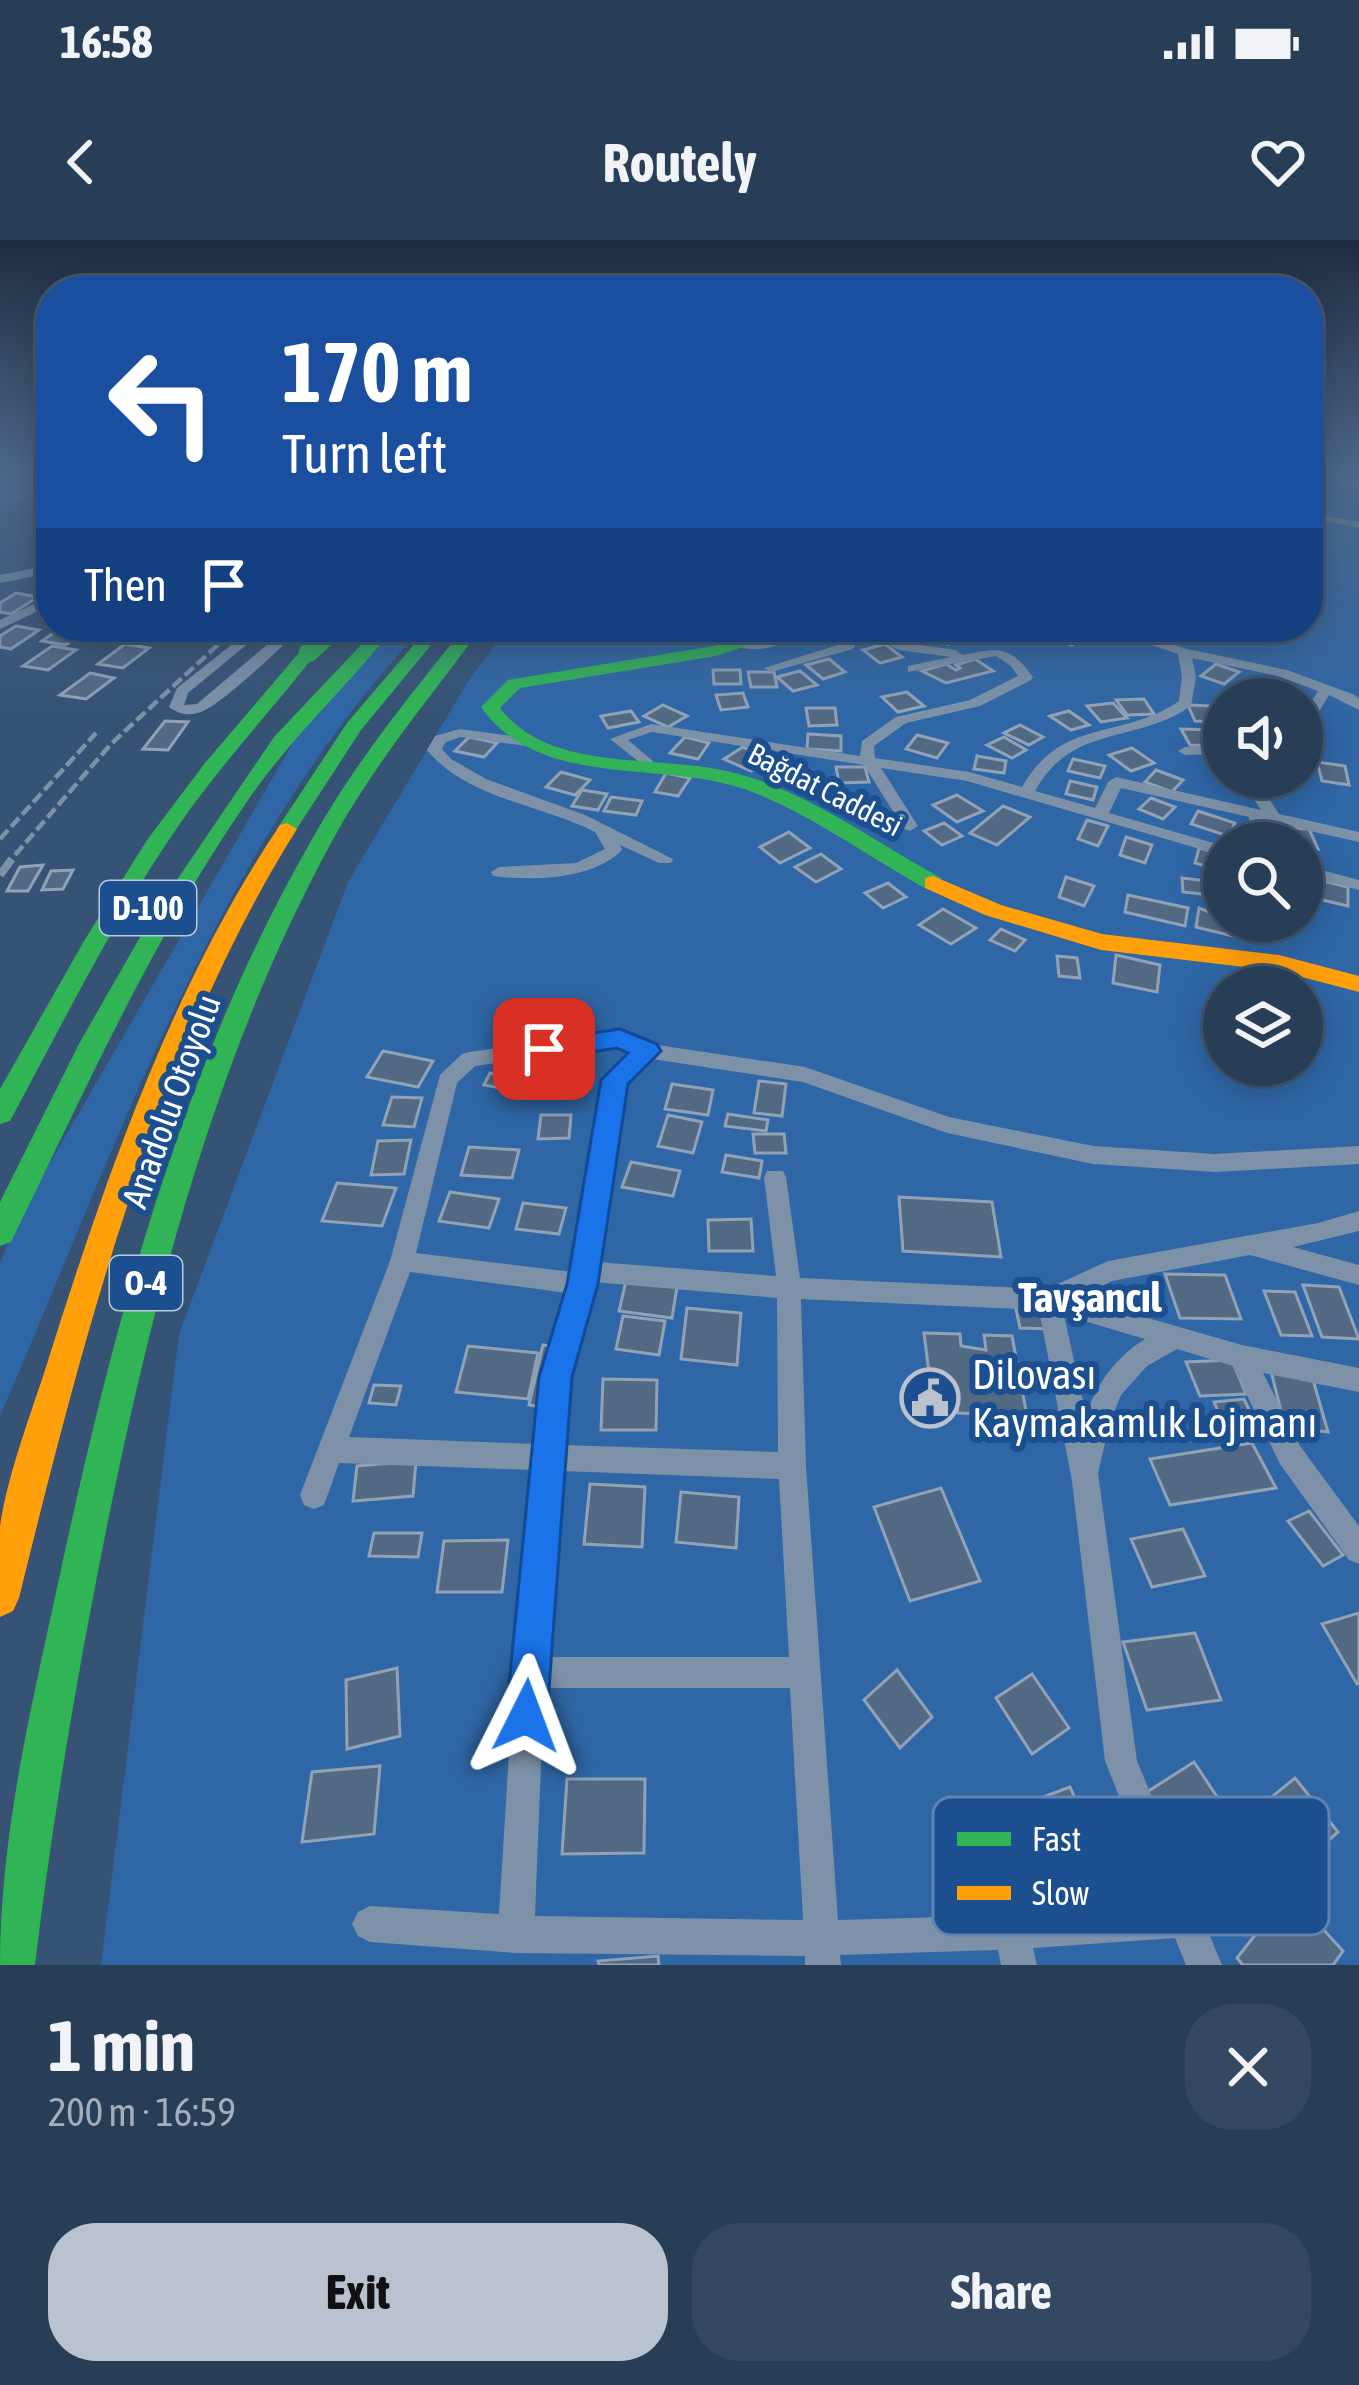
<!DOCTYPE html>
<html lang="en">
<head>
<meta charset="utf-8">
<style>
  :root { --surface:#283e57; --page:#344961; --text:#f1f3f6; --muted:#a5aeba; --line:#44576d; --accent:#b9c2ce }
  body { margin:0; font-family:"Asap Condensed",sans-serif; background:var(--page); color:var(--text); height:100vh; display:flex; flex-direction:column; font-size:45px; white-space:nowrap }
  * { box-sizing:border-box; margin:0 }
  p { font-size:39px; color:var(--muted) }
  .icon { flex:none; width:66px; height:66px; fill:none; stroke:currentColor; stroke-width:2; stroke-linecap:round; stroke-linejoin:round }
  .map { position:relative; height:1725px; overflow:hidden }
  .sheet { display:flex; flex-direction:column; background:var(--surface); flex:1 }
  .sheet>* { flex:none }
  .hud { position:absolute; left:36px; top:36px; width:1287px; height:366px; border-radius:48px; box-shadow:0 6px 30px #0003,0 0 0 3px var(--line); background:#1a4fa0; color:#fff; overflow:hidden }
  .tools { position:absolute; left:1203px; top:438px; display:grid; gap:24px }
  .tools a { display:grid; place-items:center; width:120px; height:120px; border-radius:50%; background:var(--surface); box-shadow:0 6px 30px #0003,0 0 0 3px var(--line); font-size:60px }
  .pin { position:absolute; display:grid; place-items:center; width:102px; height:102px; color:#fff; margin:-51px; border-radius:24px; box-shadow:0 6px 18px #0006 }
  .me { position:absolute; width:132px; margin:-66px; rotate:3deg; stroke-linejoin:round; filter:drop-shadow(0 0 9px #0008) }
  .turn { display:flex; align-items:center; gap:42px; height:252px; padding:0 48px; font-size:54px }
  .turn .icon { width:156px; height:156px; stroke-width:2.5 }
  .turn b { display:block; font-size:84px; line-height:102px }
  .then { display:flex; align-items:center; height:114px; padding:0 48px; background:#0003; gap:24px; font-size:45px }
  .round { display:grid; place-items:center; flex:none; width:126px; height:126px; border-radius:48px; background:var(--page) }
  .head { display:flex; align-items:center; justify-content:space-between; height:204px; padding:0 48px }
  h1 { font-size:72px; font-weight:700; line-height:90px }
  .primary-button { display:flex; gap:24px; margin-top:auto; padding:24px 48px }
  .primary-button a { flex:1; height:138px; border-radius:48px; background:var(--accent); color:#111; font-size:48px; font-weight:700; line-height:138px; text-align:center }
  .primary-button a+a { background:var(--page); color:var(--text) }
  .status { display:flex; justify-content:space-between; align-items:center; height:84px; padding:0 60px; background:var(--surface); direction:ltr }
  .status svg { height:33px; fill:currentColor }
  header { display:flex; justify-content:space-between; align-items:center; height:156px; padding:0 48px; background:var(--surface); font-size:54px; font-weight:700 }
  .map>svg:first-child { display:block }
  .green { fill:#2f66a5; fill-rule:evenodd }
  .water { fill:#3b618d }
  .building { fill:#526984; stroke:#92a2b6; stroke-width:3 }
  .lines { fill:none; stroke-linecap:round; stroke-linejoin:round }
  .street { fill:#7d92a8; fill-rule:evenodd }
  .fast { fill:#30b455; fill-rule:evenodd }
  .slow { fill:#ff9f0a; fill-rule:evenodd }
  .rail-far1 { stroke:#7e92a7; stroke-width:4.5; stroke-dasharray:12 4.5; stroke-linecap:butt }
  .rail { stroke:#7e92a7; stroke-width:8; stroke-dasharray:20 8; stroke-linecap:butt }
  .fast-bridge-far1 { stroke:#30b455; stroke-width:15 }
  .fast-bridge { stroke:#30b455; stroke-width:20 }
  .route { fill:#1a73e8; stroke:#114b97; stroke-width:3 }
  .labels { text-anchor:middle; stroke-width:12; stroke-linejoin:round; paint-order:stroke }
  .far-street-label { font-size:30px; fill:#fff; stroke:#1b4f8f }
  .shield { fill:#1b4f8f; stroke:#bbcadd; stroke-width:3 }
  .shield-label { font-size:33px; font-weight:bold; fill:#fff }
  .street-label { font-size:36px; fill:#fff; stroke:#1b4f8f }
  .quarter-label { font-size:42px; font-weight:bold; fill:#fff; stroke:#1b4f8f }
  .near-poi-label { font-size:42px; fill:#fff; stroke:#1b4f8f; text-anchor:start }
  .key { fill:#1b4f8f; stroke:#5f84b1; stroke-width:3 }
  .key-label { font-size:33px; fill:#fff }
</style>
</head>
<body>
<div class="status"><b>16:58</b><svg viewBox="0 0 49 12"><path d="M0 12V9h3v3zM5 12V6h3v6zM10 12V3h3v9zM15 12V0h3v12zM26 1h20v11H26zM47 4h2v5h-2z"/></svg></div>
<header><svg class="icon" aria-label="back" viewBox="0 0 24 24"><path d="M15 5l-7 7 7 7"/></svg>Routely<svg class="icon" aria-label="heart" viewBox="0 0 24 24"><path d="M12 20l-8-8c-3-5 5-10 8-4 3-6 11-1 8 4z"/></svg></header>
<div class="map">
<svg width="1359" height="1725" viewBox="0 0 1359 1725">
  <rect width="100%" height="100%" fill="#365274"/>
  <!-- green -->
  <g class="green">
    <path d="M1308 229H1359V1725H101L179 1094 348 642 467 443 508 387H1308ZM1224 459H1302V537H1224ZM1224 603H1302V681H1224ZM1224 747H1302V825H1224Z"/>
    <path d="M397 387H423C215 609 119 903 0 1176V1023L21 973 298 494Z"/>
  </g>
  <!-- water -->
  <path class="water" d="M0 229H51V249L9 265 0 274Z"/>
  <!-- building -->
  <g class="building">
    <path d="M16 353 38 357 11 374 0 372V363Z"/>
    <path d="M16 386 39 390 11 409 0 407V396Z"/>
    <path d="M62 387H91L66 405 42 401Z"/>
    <path d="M934 387H981L993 392 975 402 956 396 962 391 952 394Z"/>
    <path d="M1054 387H1056L1084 396 1072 405 1043 396Z"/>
    <path d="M125 404 149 408 123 428 98 424Z"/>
    <path d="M885 404 902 417 880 423 863 410Z"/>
    <path d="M52 406 76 410 48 430 23 426Z"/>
    <path d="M829 419 845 432 823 439 806 425Z"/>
    <path d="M975 419 993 431 946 443 922 431 946 424 956 430 960 428 956 425Z"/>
    <path d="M1216 424 1239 432 1224 444 1201 436Z"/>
    <path d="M713 430H740L741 444H714Z"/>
    <path d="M800 431 817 445 793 451 777 437Z"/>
    <path d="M748 432H774L777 447H751Z"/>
    <path d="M90 433 114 438 86 459 60 455Z"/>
    <path d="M907 452 924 466 898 472 882 457Z"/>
    <path d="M743 453 748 467 721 470 716 455Z"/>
    <path d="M1144 459 1154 474 1127 475 1116 460Z"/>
    <path d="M1113 463 1127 478 1101 482 1087 466Z"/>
    <path d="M663 465 687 476 668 487 644 476Z"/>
    <path d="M1188 465 1212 466 1219 482 1195 481Z"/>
    <path d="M806 468H835L837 485 809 486Z"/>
    <path d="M631 471 639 482 608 488 601 476Z"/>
    <path d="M1069 471 1089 485 1071 490 1050 476Z"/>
    <path d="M165 481 188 482 168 510 143 509Z"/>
    <path d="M1020 485 1043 497 1029 505 1004 493Z"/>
    <path d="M1181 489 1211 490 1220 506 1190 505Z"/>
    <path d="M808 494 841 496V511L807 509Z"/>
    <path d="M917 495 948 503 937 518 906 509Z"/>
    <path d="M469 497 497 503 484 517 455 511Z"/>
    <path d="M685 497 709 503 698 519 670 513Z"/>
    <path d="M1004 497 1026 510 1012 518 987 505Z"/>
    <path d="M743 507 769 520 751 531 724 519Z"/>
    <path d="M1132 508 1154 523 1131 531 1109 515Z"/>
    <path d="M977 516 1006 521 1004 533 974 529Z"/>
    <path d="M1073 519 1105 526 1100 538 1068 531Z"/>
    <path d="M1317 522 1345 526 1349 545 1322 541Z"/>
    <path d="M836 527H865L869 542 839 543Z"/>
    <path d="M1156 530 1183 540 1172 552 1145 542Z"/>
    <path d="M561 532 590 540 575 555 546 547Z"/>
    <path d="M666 533 690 538 678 556 655 552Z"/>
    <path d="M1070 541 1097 547 1093 560 1066 554Z"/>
    <path d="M582 550 607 554 598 570 572 566Z"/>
    <path d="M957 555 983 571 957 582 933 565Z"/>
    <path d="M611 557 642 561 636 575 604 571Z"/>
    <path d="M1151 558 1175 567 1163 579 1139 569Z"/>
    <path d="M1003 566 1030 577 997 605 970 593Z"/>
    <path d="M1198 571 1235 583 1228 596 1191 584Z"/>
    <path d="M885 572 900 587 880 592 866 577Z"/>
    <path d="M1087 580 1108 586 1098 606 1078 599Z"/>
    <path d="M944 583 962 596 942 605 924 591Z"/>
    <path d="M1276 587 1309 589 1318 609 1284 603Z"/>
    <path d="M789 592 810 608 780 623 760 607Z"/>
    <path d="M1126 597 1152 605 1145 623 1120 615Z"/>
    <path d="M1199 608 1224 614V631L1195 623Z"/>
    <path d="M821 614 841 629 816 642 795 627Z"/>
    <path d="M43 625 28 651H7L20 627Z"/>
    <path d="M73 630 63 649 42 650 51 631Z"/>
    <path d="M1066 637 1094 646 1084 666 1059 657Z"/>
    <path d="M1182 638 1208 641 1210 655 1183 652Z"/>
    <path d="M1311 638 1348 647V666L1310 657Z"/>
    <path d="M888 643 906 657 883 668 865 653Z"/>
    <path d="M1128 655 1188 668 1185 686 1125 672Z"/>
    <path d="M1199 668 1234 681 1233 696 1196 687Z"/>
    <path d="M943 669 976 688 951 704 919 685Z"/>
    <path d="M1250 681H1279L1283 696 1253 692Z"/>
    <path d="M1001 689 1025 700 1015 711 990 700Z"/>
    <path d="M1116 715 1160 725 1157 752 1113 743Z"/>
    <path d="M1057 716 1077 718 1080 738 1059 736Z"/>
    <path d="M383 811 433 821 418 847 367 837Z"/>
    <path d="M512 823 539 828 528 853 484 845 490 833 507 837Z"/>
    <path d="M553 829 586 832 581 853 547 850Z"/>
    <path d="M759 841 786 844 782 876 754 873Z"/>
    <path d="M672 844 713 850 708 875 665 869Z"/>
    <path d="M392 857 422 858 414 887 383 885Z"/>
    <path d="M728 874 768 880 766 891 725 886Z"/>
    <path d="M541 875H571L569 898 538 899Z"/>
    <path d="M668 875 702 882 693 913 658 906Z"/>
    <path d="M753 894H784L786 913H755Z"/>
    <path d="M411 900 404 934 371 935 378 901Z"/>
    <path d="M469 907 519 910 512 938 461 935Z"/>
    <path d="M726 915 762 921 759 938 722 932Z"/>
    <path d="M631 922 680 931 673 956 622 947Z"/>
    <path d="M337 943 396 948 382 986 322 981Z"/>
    <path d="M450 952 499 959 489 988 439 981Z"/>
    <path d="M899 957 992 962 1001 1017 903 1011Z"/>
    <path d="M523 963 566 968 559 994 516 989Z"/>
    <path d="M751 979 753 1011H709L708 980Z"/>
    <path d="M1165 1034 1225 1035 1241 1079 1180 1078Z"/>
    <path d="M626 1041 677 1047 672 1078 619 1071Z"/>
    <path d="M1303 1045 1339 1047 1359 1099 1322 1097Z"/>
    <path d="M1264 1051 1295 1052 1312 1096 1281 1095Z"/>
    <path d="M1014 1059 1049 1060 1056 1089 1020 1088Z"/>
    <path d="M687 1068 741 1073 737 1125 681 1119Z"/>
    <path d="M623 1076 665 1081 659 1115 616 1109Z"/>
    <path d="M924 1093 960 1094 961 1106 986 1110 984 1095 1012 1096 1027 1176 958 1173 955 1151 931 1149Z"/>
    <path d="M543 1105 550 1106 536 1166 529 1165Z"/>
    <path d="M468 1106 538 1113 528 1159 456 1152Z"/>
    <path d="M1232 1120 1246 1154 1200 1156 1186 1122Z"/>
    <path d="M1271 1131 1312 1136 1328 1192 1285 1187Z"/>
    <path d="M603 1139 657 1140 656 1190H601Z"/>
    <path d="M374 1145 401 1146 396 1165 369 1163Z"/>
    <path d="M1244 1159 1260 1193 1229 1196 1214 1162Z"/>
    <path d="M1252 1203 1276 1248 1170 1265 1150 1219Z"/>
    <path d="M416 1221 413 1256 353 1261 357 1226Z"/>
    <path d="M590 1244 645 1247 642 1307 584 1304Z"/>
    <path d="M941 1248 980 1341 910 1361 874 1267Z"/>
    <path d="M681 1252 739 1257 736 1308 676 1302Z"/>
    <path d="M1309 1271 1343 1315 1323 1326 1288 1281Z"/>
    <path d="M1183 1289 1205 1336 1152 1347 1131 1299Z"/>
    <path d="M374 1293H422L418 1317 369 1316Z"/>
    <path d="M508 1300 502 1352H437L444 1301Z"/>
    <path d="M1359 1373V1443L1357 1444 1322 1384Z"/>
    <path d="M1195 1393 1221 1460 1147 1470 1123 1402Z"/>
    <path d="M397 1428 400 1496 347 1509 346 1440Z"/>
    <path d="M897 1430 932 1477 900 1508 864 1460Z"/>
    <path d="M1032 1434 1069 1488 1032 1514 996 1458Z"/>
    <path d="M1194 1522 1227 1572 1180 1603 1147 1552Z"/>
    <path d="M380 1526 374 1594 302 1602 312 1532Z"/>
    <path d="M1295 1538 1338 1592 1279 1644 1236 1586Z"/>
    <path d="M567 1539H645L644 1613 562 1614Z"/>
    <path d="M1070 1547 1103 1621 1051 1642 1019 1566Z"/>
    <path d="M1289 1652 1343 1711 1333 1725H1243L1237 1718Z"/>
    <path d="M658 1716 659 1725H599L598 1721Z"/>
  </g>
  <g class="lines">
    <!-- street -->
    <g class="street">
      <path d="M1308 235 1359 240V246L1308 241Z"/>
      <path d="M1308 272 1359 282V288L1308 278Z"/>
      <path d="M51 325V333L0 343V335Z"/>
      <path d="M51 356V365L0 389V380Z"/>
      <path d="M254 387H268L188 453 184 465 197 464 288 387H302C285 404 224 462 205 470 191 477 180 475 169 467L177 448Z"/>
      <path d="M793 387H808C788 404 759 416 733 405L740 401 772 399Z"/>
      <path d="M833 387H845L855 406 853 409 771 432 764 428 841 404Z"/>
      <path d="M853 387H870L907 403 956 410 962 415C998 408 1009 404 1033 437L1031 440 980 466 906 483 874 506 875 518 969 532 1022 547C1063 476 1121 501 1179 461L1182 437 1178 414 1099 387H1118L1187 409 1287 430 1355 455 1359 459V470L1329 455 1307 491 1302 492V476L1318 451 1278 436 1192 418 1196 437 1191 466C1134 505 1073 483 1035 551L1095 568 1108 542 1116 537 1261 570 1239 537H1255L1279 574 1359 592V602L1266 581 1268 603H1252L1249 577 1121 548 1109 573 1224 606V616L967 541 881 528 918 586 910 591 904 589 864 525 652 492 628 500 653 521V527L648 529 610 499 651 484 860 516 862 501 896 477 970 460 1018 436 1011 426 996 416 908 432V426L951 417 899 410Z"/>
      <path d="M907 387H924L959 403 948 406Z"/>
      <path d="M460 489 527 498 534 502 527 506 461 497 446 502 442 509 451 519 486 539 585 575 673 619 671 623H659L620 605 622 610C593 640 532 641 493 636L491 632 499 627 576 623 605 609 595 592C540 564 467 559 427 510L435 496Z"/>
      <path d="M1224 506V514L1185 515 1178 511 1185 507Z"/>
      <path d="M1302 625 1359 640V650L1302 635Z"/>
      <path d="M619 792 651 804 805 827 949 877 1093 906 1215 914 1359 906V924L1215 932 1093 924 947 893 803 842 652 819 625 843 597 1022 776 1036 764 937 767 931H783L786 937 800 1038 1047 1049 1108 1021 1318 983 1359 971V991L1293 1007 1359 1025V1045L1250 1015 1112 1041 1078 1058 1242 1105 1359 1128V1152L1263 1133 1300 1206 1359 1286V1324L1349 1320 1280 1224 1233 1126 1177 1109 1147 1126 1121 1155 1110 1182 1098 1233 1137 1521 1222 1725H1186L1175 1698 1033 1708 1037 1725H1001L998 1710 840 1715 841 1725H805V1716L516 1713 370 1702 358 1696 352 1684 358 1672 370 1666 499 1674 514 1432 534 1230 339 1223 324 1265 314 1269 304 1265 300 1255 390 1021 440 835 462 814 469 812ZM617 806 633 813 605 840 572 1032 416 1013 457 843 475 826ZM410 1032 567 1053 543 1137 536 1204 349 1197ZM594 1042 777 1058 778 1212 563 1205 569 1137ZM801 1059 1039 1070 1072 1241 1105 1521 1162 1664 980 1676 838 1680 806 1226ZM1064 1075 1145 1099C1115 1118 1098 1142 1086 1175ZM561 1231 779 1239 789 1417H546ZM544 1448H790L803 1680 535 1676Z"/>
    </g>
    <!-- fast -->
    <g class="fast">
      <path d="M378 387H395C347 447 292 496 248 560 152 699 85 851 11 1002L0 1006V962L80 802 151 678 274 497Z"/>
      <path d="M429 387H446L361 490 294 593H280L277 589 347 483Z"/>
      <path d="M465 387H482C430 458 373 525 331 603 217 813 157 1043 109 1276 79 1424 53 1574 35 1725H0C0 1598 30 1472 57 1348 112 1091 179 831 311 601 354 524 410 455 465 387Z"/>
      <path d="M758 387H774L770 398 716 416 520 448 500 468C551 535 661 513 735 533 809 552 874 602 941 638V648H925C869 617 815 577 755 553 667 517 542 553 481 467L508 440 713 406Z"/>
      <path d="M303 408 317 412C272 470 221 524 179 585 114 679 64 781 10 881L0 884V849L84 701 147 600 205 523Z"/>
    </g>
    <!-- slow -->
    <g class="slow">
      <path d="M287 583 297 589C156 813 82 1102 19 1358L13 1371 0 1377C0 1348 0 1315 0 1286 9 1227 34 1167 51 1111 108 931 174 742 280 585Z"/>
      <path d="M933 636 1001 665 1102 694 1279 715 1359 736V752L1279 731 1101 710 985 675 925 648V638Z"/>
    </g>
    <!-- rail-far1 -->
    <g class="rail-far1">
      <path d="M0 599 96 493"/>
      <path d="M15 615 111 504 237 387"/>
    </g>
    <!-- rail -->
    <path class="rail" d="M0 635 17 612"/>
    <!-- fast-bridge-far1 -->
    <path class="fast-bridge-far1" d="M323 399 335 387"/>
    <!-- fast-bridge -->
    <path class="fast-bridge" d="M309 412 326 396"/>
  </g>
  <!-- sky -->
  <linearGradient id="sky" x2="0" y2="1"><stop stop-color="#1e2d40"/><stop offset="0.49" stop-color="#4c6688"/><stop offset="1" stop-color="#4c6688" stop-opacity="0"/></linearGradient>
  <rect width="1359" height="471" fill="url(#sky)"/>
  <!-- route -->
  <path class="route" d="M620 789 657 804 661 811 628 844 598 1044 572 1137 547 1476 541 1490 526 1496 512 1490 506 1476 539 1137 567 1044 601 840 628 813 617 808 544 819 531 809 544 800Z"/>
  <!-- icons -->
  <defs>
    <symbol id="civic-ring" viewBox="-11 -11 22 22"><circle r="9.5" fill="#1b4f8f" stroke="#b9c2ce" stroke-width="1.5"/><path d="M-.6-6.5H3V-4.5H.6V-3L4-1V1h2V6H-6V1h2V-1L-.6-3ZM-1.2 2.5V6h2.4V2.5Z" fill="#b9c2ce"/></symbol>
  </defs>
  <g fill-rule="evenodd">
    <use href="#civic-ring" x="897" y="1125" width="66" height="66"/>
  </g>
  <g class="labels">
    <!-- far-street labels -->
    <g class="far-street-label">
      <text transform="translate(825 550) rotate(27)" y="10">Bağdat Caddesi</text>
    </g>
    <!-- shield labels -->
    <g class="shield">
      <rect x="100" y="641" width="96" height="54" rx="9"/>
      <rect x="110" y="1016" width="72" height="54" rx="9"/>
    </g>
    <g class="shield-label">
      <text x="148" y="680">D-100</text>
      <text x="146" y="1055">O-4</text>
    </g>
    <!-- street labels -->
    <g class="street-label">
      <text transform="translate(171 861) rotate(-70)" y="13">Anadolu Otoyolu</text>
    </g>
    <!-- quarter labels -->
    <g class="quarter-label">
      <text x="1090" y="1072">Tavşancıl</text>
    </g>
    <!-- near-poi labels -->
    <g class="near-poi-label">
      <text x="972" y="1149">Dilovası<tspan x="972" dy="48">Kaymakamlık Lojmanı</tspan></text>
    </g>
  </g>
  <!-- legend -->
  <rect x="933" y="1557" width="396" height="138" rx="18" class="key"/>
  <rect x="957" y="1592" width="54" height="14" fill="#30b455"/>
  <rect x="957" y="1646" width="54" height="14" fill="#ff9f0a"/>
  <g class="key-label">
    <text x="1032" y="1611">Fast</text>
    <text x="1032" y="1665">Slow</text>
  </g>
</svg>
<div class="tools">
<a><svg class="icon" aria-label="sound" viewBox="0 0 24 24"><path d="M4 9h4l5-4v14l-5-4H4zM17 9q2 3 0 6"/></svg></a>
<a><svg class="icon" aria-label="search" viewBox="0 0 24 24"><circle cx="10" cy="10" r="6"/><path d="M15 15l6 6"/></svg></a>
<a><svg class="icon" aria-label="layers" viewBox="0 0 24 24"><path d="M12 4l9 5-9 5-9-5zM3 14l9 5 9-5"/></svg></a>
</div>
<div class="pin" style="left:544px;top:809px;background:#d93025"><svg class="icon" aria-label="arrive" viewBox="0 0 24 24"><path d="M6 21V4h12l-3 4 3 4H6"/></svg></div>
<svg class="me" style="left:526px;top:1476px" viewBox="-20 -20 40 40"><path d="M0-17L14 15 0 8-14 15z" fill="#1a73e8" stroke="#fff" stroke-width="4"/></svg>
<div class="hud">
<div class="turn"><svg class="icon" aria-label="left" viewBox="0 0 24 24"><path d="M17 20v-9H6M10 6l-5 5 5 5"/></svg><div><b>170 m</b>Turn left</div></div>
<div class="then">Then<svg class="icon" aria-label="arrive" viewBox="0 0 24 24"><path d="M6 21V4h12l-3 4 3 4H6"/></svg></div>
</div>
</div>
<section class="sheet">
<div class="head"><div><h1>1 min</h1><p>200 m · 16:59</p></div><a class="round"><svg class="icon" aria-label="close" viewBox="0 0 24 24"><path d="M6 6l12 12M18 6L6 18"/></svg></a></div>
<div class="primary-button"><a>Exit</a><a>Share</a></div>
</section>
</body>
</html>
